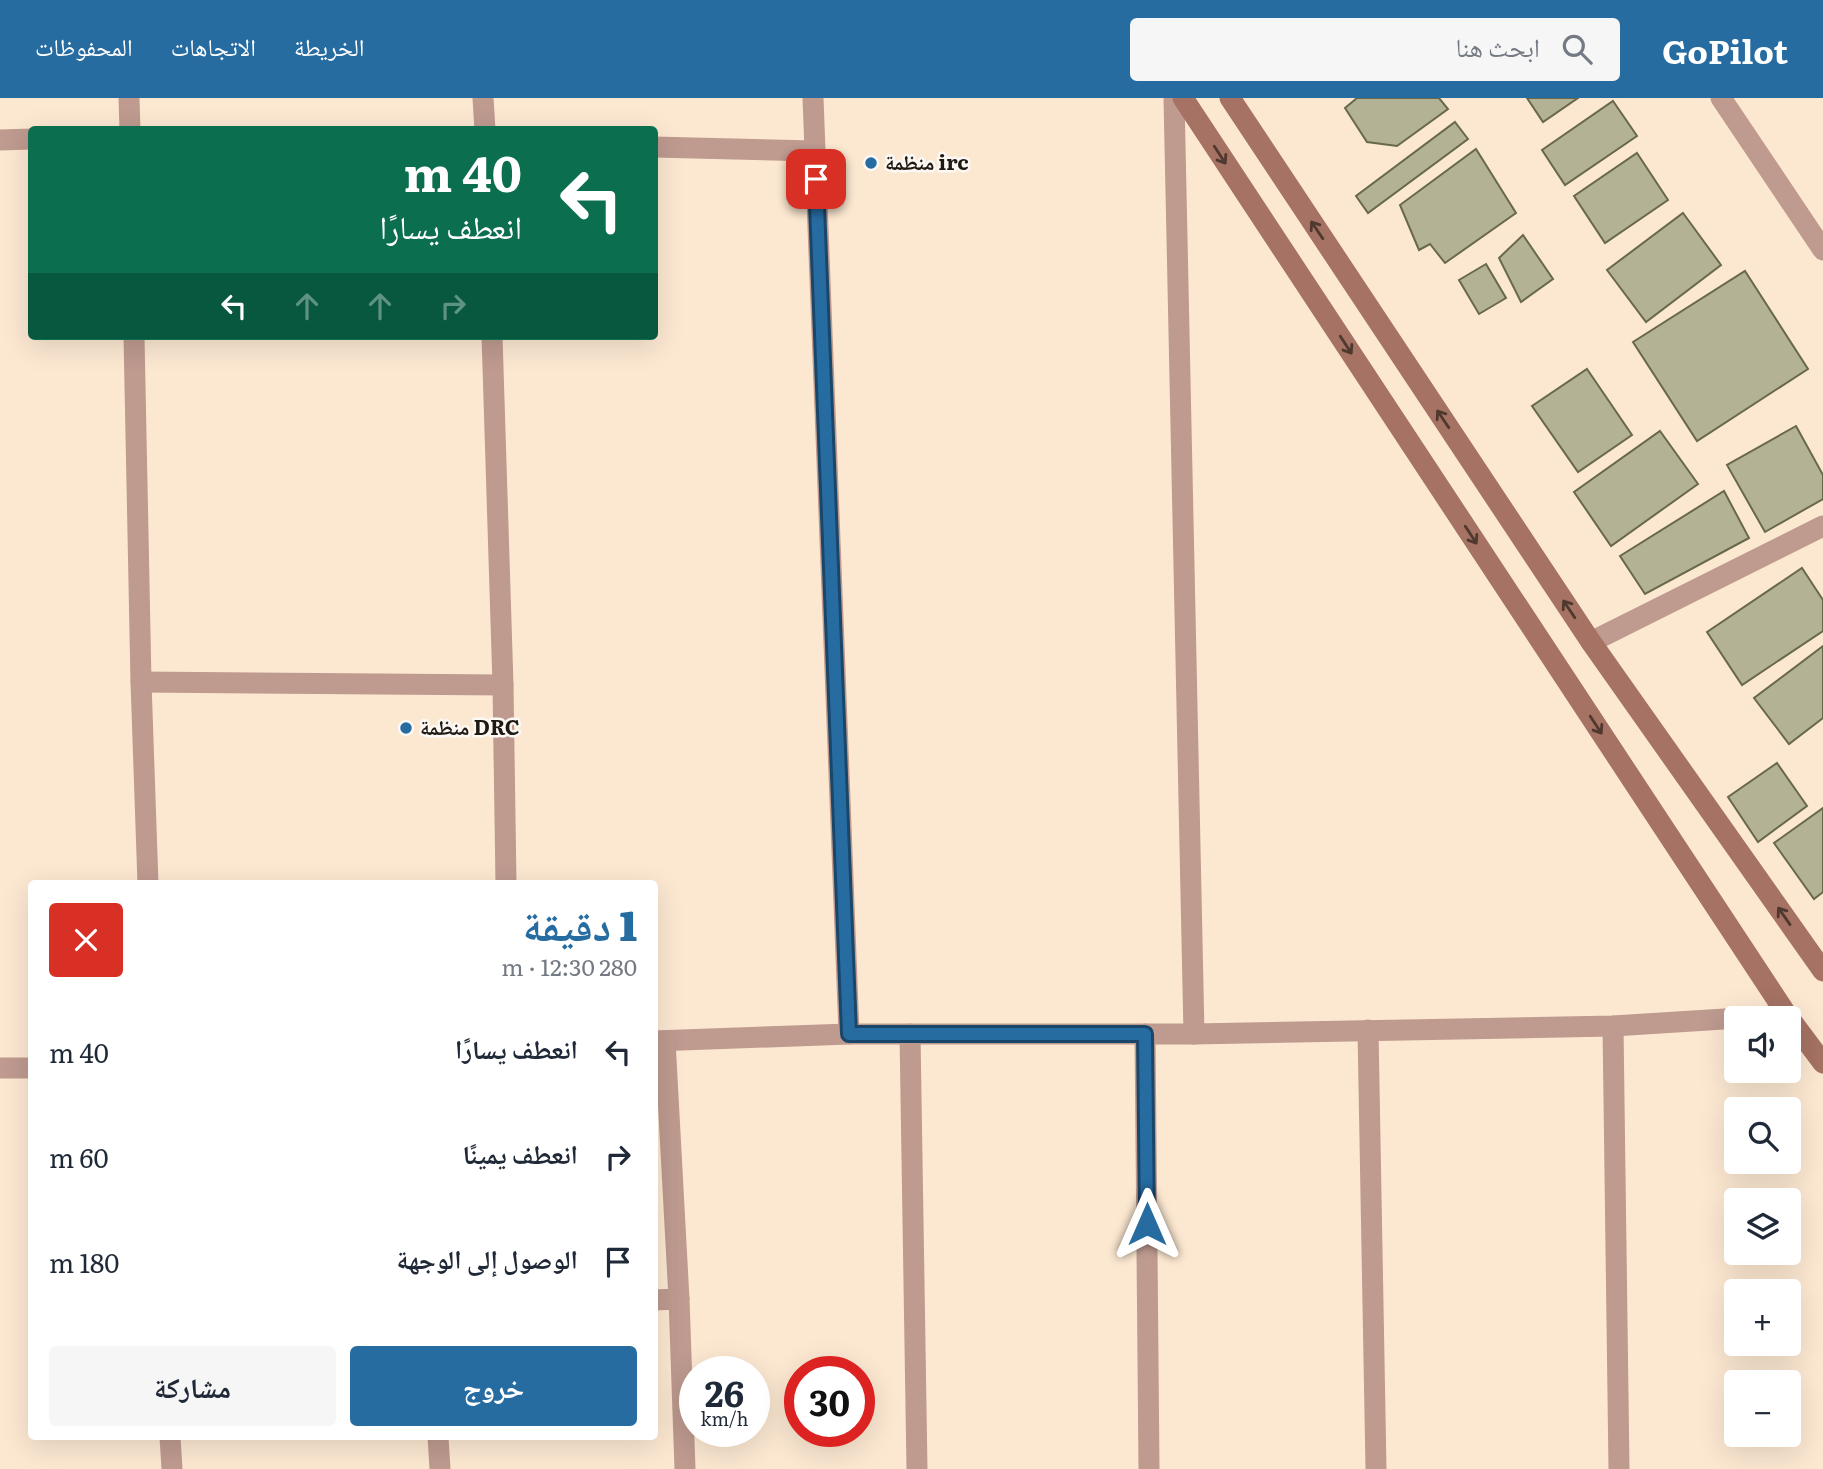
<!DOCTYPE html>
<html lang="ar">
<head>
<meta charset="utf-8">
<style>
  :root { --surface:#fff; --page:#f6f6f7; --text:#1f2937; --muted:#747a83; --accent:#276ca1 }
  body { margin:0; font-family:Literata,"Noto Naskh Arabic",serif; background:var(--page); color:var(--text); direction:rtl; height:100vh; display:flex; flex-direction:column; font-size:26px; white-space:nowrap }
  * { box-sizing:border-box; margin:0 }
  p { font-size:23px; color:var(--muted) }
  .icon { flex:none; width:38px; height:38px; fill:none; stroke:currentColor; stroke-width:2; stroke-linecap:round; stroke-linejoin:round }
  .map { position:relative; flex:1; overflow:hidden; direction:ltr }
  .drawer { position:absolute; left:28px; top:782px; width:630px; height:560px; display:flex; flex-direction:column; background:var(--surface); border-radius:7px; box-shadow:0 7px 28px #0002; direction:rtl }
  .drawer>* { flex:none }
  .top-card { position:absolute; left:28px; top:28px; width:630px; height:214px; border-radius:7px; box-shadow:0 7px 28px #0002; direction:rtl; background:#0b6e4f; color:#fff; overflow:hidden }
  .controls { position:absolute; left:1724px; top:908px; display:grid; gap:14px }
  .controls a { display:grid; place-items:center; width:77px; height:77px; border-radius:7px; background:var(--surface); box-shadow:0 7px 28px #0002; font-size:35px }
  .speed { position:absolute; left:679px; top:1258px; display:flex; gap:14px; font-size:35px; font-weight:700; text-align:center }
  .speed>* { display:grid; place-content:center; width:91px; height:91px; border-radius:50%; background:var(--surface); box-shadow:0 7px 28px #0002; line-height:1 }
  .speed small { font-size:18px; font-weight:400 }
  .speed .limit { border:10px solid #d22; background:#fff; color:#111 }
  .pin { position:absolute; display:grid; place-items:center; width:60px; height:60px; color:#fff; margin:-30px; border-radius:14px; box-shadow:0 4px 10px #0006 }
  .me { position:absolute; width:77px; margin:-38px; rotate:0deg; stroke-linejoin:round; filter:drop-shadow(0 0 5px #0008) }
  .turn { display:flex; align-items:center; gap:24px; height:147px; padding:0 21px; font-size:32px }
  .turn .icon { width:91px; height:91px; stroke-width:2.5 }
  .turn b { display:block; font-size:49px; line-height:60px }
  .lanes { display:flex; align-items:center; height:66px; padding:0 21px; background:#0003; justify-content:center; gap:35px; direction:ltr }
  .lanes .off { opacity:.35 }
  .round { display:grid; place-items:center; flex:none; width:74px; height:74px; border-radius:7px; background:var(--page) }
  .headline { display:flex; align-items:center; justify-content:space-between; height:119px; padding:0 21px }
  h1 { font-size:42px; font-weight:800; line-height:52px; color:var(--accent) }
  .primary-button { display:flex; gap:14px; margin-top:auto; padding:14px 21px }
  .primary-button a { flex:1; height:80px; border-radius:7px; background:var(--accent); color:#fff; font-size:28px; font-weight:800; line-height:80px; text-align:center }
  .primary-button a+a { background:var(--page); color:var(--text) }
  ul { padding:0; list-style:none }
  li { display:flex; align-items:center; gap:21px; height:105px; padding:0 21px }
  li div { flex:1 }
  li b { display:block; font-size:26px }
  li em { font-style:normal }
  header { display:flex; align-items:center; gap:42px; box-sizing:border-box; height:98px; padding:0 35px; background:var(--accent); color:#fff }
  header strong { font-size:33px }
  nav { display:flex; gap:38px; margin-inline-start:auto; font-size:24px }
  .search { width:490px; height:63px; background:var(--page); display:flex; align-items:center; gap:18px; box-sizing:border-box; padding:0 24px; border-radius:7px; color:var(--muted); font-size:26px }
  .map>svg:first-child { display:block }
  .building { fill:#b3b294; stroke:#68684f; stroke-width:2 }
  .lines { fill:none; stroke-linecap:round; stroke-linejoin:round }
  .street { stroke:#be9a8f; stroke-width:21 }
  .secondary { stroke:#a57263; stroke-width:21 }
  .oneway { stroke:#4f382e }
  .route-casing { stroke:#194669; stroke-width:18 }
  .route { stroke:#276ca1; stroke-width:12 }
  .poi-dot { fill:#276ca1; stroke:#fcf8f4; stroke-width:2.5 }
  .labels { text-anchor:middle; stroke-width:5; stroke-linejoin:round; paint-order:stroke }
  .poi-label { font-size:21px; font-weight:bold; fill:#201911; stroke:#fcf8f4; text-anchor:start }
</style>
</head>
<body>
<header>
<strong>GoPilot</strong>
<div class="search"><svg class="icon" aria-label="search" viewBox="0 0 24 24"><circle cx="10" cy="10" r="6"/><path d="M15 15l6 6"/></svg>ابحث هنا</div>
<nav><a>الخريطة</a><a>الاتجاهات</a><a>المحفوظات</a></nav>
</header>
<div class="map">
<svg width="1823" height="1371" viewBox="0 0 1823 1371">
  <rect width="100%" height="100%" fill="#fce8d1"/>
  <!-- building -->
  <g class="building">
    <path d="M1357 0H1439L1448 11 1397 48 1367 44 1345 10Z"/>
    <path d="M1527 0H1578L1543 24Z"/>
    <path d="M1613 3 1637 38 1565 87 1542 52Z"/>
    <path d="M1455 24 1468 41 1368 115 1356 98Z"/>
    <path d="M1476 51 1516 115 1445 165 1430 146 1419 152 1400 107Z"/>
    <path d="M1637 55 1668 102 1605 145 1574 98Z"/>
    <path d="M1683 115 1721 167 1646 224 1607 172Z"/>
    <path d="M1523 137 1553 181 1521 204 1499 160Z"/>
    <path d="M1486 166 1506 200 1479 216 1459 182Z"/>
    <path d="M1745 173 1808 271 1697 343 1633 244Z"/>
    <path d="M1587 271 1632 337 1578 374 1532 308Z"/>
    <path d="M1796 328 1823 377V401L1765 434 1727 367Z"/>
    <path d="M1660 333 1698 386 1611 448 1574 394Z"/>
    <path d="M1724 393 1749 440 1645 496 1620 458Z"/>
    <path d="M1802 470 1823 502V533L1742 587 1707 534Z"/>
    <path d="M1823 548V620L1789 646 1754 600Z"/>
    <path d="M1777 665 1807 708 1758 744 1728 699Z"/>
    <path d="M1823 710V794L1814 801 1774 745Z"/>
  </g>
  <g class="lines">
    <!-- street -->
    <g class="street">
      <path d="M129 0 130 32"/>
      <path d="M483 0 485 32"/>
      <path d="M813 0 849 936"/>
      <path d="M1174 0 1194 936"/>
      <path d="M1721 0 1823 152"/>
      <path d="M0 42 32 41"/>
      <path d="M654 49 814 53"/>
      <path d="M134 238 141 584 148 786"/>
      <path d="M492 238 503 587 506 786"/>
      <path d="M1591 544 1823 428"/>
      <path d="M141 584 503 587"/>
      <path d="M1613 928 1619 1371"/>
      <path d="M1368 932 1376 1371"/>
      <path d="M910 936 917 1371"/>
      <path d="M1145 936 1149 1371"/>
      <path d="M654 943 849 936H1194L1613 928 1787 917"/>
      <path d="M665 943 679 1201"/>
      <path d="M0 970H32"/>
      <path d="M654 1202 679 1201 685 1371"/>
      <path d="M170 1339 172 1371"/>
      <path d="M438 1339 440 1371"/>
    </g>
    <!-- secondary -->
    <g class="secondary">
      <path d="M1183 0 1787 917 1823 965"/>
      <path d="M1230 0 1591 544 1823 873"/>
    </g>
  </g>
  <!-- one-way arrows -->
  <defs><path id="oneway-shaft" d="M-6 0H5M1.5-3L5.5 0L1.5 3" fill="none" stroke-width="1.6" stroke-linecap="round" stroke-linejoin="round" transform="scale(1.75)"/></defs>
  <g class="oneway">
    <use href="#oneway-shaft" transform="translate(1220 57) rotate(57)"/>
    <use href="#oneway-shaft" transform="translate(1317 132) rotate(-124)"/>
    <use href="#oneway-shaft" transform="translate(1346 247) rotate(57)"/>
    <use href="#oneway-shaft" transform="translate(1443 321) rotate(-124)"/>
    <use href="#oneway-shaft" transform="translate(1471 437) rotate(57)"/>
    <use href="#oneway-shaft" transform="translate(1569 511) rotate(-124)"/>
    <use href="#oneway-shaft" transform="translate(1596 627) rotate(57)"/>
    <use href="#oneway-shaft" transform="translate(1784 818) rotate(-125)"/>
  </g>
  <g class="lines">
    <defs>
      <path id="route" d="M816 81 849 936H1145L1147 1126"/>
    </defs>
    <!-- route casing -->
    <use href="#route" class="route-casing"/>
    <!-- route -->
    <use href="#route" class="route"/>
  </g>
  <!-- markers -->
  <g class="poi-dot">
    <circle cx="871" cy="65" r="7"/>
    <circle cx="406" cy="630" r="7"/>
  </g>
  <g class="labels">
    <!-- poi labels -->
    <g class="poi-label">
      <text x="885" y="72">منظمة irc</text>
      <text x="420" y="637">منظمة DRC</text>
    </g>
  </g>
</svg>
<div class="controls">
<a><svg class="icon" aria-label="sound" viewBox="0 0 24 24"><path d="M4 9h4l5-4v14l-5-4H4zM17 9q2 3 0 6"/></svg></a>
<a><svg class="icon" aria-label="search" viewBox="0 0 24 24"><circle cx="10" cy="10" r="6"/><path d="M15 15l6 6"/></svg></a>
<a><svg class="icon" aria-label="layers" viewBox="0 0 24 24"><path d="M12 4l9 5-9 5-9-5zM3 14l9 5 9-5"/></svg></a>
<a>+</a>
<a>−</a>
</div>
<div class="speed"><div>26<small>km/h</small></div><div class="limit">30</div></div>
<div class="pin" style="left:816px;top:81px;background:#d93025"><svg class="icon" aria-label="arrive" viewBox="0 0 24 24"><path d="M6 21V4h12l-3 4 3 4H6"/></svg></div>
<svg class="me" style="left:1147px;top:1126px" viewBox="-20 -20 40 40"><path d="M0-17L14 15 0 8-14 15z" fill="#276ca1" stroke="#fff" stroke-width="4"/></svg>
<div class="top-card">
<div class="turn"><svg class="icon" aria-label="left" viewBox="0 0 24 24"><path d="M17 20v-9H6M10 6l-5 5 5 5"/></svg><div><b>40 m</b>انعطف يسارًا</div></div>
<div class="lanes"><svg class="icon" aria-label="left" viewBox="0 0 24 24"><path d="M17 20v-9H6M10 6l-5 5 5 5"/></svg><svg class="icon off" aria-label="ahead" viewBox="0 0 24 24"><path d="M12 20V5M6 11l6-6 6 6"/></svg><svg class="icon off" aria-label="ahead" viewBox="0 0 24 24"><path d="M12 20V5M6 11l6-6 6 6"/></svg><svg class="icon off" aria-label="right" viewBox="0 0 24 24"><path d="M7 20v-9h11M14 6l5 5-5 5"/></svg></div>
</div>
<section class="drawer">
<div class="headline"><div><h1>1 دقيقة</h1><p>280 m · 12:30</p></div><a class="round" style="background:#d93025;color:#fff"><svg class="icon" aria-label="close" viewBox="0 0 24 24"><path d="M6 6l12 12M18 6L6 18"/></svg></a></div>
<ul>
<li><svg class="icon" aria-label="left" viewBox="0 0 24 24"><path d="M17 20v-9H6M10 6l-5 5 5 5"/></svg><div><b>انعطف يسارًا</b></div><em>40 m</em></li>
<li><svg class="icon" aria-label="right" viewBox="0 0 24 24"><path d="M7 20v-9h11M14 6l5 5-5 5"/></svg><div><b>انعطف يمينًا</b></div><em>60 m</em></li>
<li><svg class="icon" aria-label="arrive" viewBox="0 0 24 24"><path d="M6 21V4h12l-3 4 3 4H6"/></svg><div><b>الوصول إلى الوجهة</b></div><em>180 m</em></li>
</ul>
<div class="primary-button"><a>خروج</a><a>مشاركة</a></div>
</section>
</div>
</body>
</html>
